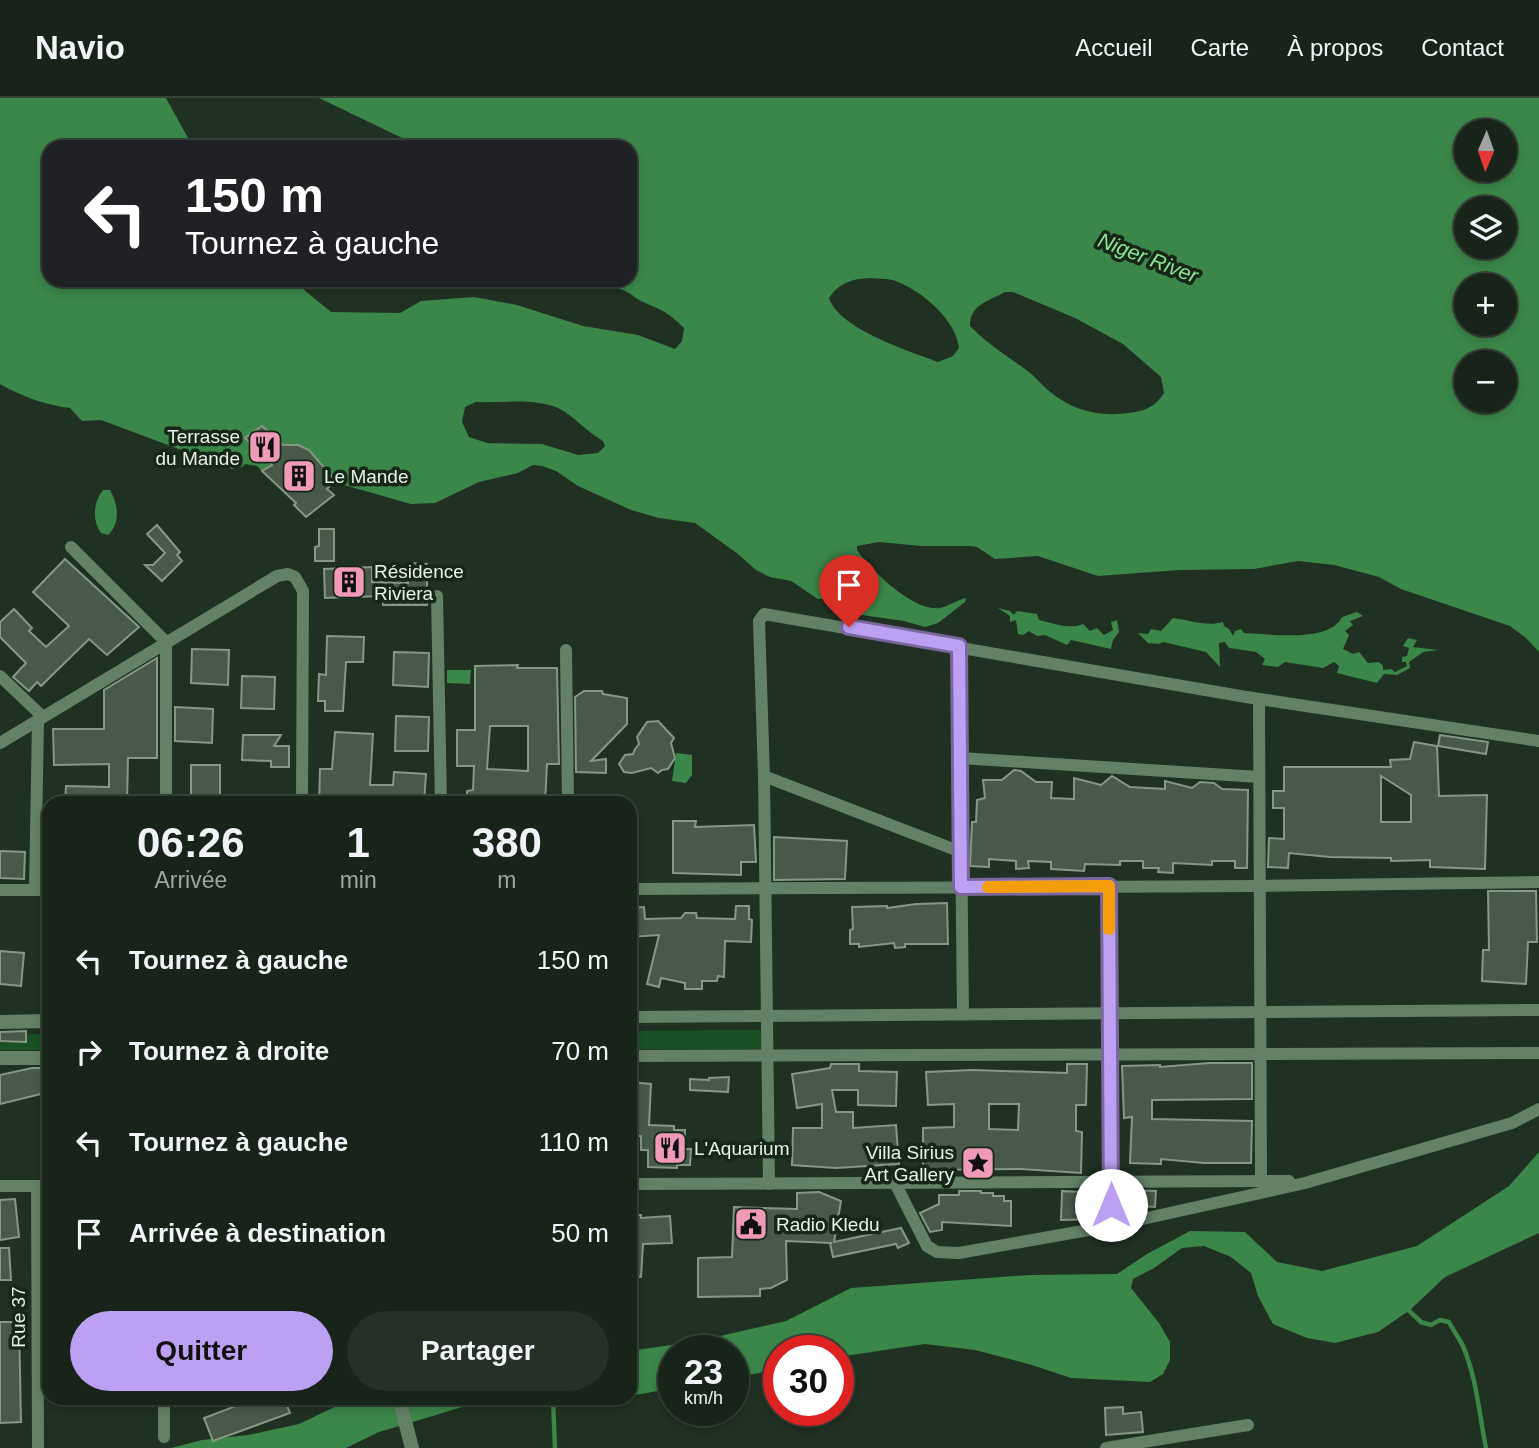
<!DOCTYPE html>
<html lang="fr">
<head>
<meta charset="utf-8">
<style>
  :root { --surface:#18241a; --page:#253027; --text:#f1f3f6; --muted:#9fa4a2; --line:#364139; --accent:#bca0f2 }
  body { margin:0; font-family:Arial,sans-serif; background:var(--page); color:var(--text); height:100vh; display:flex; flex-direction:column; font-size:26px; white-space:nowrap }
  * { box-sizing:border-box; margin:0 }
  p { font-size:23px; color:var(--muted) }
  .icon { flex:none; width:38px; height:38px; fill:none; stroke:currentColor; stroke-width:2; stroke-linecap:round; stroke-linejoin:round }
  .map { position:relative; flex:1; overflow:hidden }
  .panel { position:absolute; left:42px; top:698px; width:595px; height:609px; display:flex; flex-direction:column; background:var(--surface); border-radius:21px; box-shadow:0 4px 10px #0003,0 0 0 2px var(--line) }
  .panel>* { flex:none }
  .guide { position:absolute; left:42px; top:42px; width:595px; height:147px; border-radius:21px; box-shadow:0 4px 10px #0003,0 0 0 2px var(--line); background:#202124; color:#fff; overflow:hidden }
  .needle { width:46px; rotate:182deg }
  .buttons { position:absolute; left:1454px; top:21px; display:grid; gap:14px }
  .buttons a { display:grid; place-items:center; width:63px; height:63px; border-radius:50%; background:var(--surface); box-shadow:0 4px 10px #0003,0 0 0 2px var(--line); font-size:35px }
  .speed { position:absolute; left:658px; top:1237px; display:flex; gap:14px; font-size:35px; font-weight:700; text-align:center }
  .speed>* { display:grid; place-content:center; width:91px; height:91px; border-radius:50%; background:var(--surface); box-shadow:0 4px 10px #0003,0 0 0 2px var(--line); line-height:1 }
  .speed small { font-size:18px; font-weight:400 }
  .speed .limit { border:10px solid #d22; background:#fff; color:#111 }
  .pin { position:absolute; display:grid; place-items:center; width:60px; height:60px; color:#fff; margin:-72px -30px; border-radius:50% 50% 50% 0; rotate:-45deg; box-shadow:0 0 7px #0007 }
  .pin .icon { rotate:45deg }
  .me { position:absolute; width:77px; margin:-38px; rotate:0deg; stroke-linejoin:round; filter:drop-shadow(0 0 5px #0008) }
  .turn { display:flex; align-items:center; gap:24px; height:147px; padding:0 28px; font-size:32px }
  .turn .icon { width:91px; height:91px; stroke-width:2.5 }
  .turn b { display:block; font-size:49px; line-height:60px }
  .eta { display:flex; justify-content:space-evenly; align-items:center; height:119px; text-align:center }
  .eta b { font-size:42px; font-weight:700; line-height:49px }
  .button { display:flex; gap:14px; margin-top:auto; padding:14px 28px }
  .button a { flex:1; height:80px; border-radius:42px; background:var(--accent); color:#111; font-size:28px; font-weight:700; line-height:80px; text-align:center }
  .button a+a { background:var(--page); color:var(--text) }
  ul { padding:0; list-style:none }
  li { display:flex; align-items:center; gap:21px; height:91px; padding:0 28px }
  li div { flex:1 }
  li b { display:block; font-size:26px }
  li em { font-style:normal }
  header { display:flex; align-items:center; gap:42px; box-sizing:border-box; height:98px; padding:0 35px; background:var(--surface); border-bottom:2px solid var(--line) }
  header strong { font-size:33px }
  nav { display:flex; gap:38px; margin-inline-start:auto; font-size:24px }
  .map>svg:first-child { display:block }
  .green { fill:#175124 }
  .water { fill:#3b8649; fill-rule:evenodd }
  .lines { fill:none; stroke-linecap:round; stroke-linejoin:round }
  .stream { stroke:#3b8649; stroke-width:4.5 }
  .building { fill:#48594a; stroke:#859886; stroke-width:2; fill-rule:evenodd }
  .minor { stroke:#638166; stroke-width:12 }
  .tertiary { stroke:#638166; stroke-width:14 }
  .route-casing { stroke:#7a689d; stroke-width:18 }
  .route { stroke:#bca0f2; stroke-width:12 }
  .slow { stroke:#f59e0b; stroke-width:12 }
  .labels { text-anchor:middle; stroke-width:7; stroke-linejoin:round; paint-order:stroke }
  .poi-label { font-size:19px; fill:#e7f1e7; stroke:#172618; text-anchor:start }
  .street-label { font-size:19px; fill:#e7f1e7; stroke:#172618 }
  .water-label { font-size:21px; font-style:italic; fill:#86e995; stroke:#172618 }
</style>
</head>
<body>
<header>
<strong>Navio</strong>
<nav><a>Accueil</a><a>Carte</a><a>À propos</a><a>Contact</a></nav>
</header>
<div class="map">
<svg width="1539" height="1350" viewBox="0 0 1539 1350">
  <rect width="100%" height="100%" fill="#203022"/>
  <!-- green -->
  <g class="green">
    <path d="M766 932 767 951H630V933Z"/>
    <path d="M49 936V952H0V937Z"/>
  </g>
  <!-- water -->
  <g class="water">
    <path d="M0 0H166L193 49H49V182H292L331 214 400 215 421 203 474 199 517 207 583 228 638 237 675 251 682 243 684 230C665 212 663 213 641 203 636 201 632 196 627 194 618 189 608 189 601 182H630V49H426L400 39 319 0H1539V554L1526 540 1510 528 1401 491 1379 479 1334 467 1298 463 1254 471 1180 472 1098 478 1038 458 995 461 977 449 970 448H921L879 444 857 448V452C871 472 913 514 940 510 949 508 957 502 966 500L965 504 938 525 925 529 904 523 855 516 837 499 818 501 791 483 770 479 756 472 738 456 695 425 659 420 631 412 578 388 556 373 542 368 533 367 518 375 479 384 435 405 411 406 344 387C318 372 318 346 283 347L261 329 248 339V343L269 364 270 368 262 373 257 368 245 366 242 369 232 371 101 322 82 323 70 310C45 307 23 299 0 286ZM1466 33H1505V72H1466ZM1466 110H1505V149H1466ZM871 180C879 181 890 180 898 184 923 194 956 222 959 250L953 258 938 264C909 253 839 231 829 200 840 184 852 181 871 180ZM1466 187H1505V226H1466ZM1005 194H1013L1075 220 1123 246 1161 279 1164 295C1155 309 1145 313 1129 315 1098 319 1074 313 1049 293 1041 286 1034 277 1025 271 1004 256 989 247 970 228 970 207 988 203 1005 194ZM1466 264H1505V303H1466ZM476 304C502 305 533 300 558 310 574 318 587 334 603 343L605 348 598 355 578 357 542 346 487 345 469 339 462 324 465 309Z"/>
    <path d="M103 392H110C118 406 121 425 108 437L101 435C92 423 93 404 103 392Z"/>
    <path d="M998 510 1010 513 1014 517 1017 513 1037 516 1039 522C1053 525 1070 532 1083 526L1090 533 1097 530 1104 537 1113 532 1111 524 1117 522 1119 534 1113 542 1111 551 1071 542 1067 547 1045 537 1037 538 1029 533 1023 537 1018 536 1016 522 1010 524V518Z"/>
    <path d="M1357 514 1363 518 1350 523 1353 527 1345 533 1349 537 1343 551 1353 556 1359 554 1368 565 1379 564 1383 568V572L1391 571 1395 574 1407 568 1406 564H1402V559L1407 558 1409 550 1403 548 1408 540 1417 542 1413 549 1438 552 1423 554 1409 564 1410 570 1397 577 1384 576 1377 585 1337 575 1339 568 1334 564 1323 570 1285 564 1278 569 1262 567 1265 561 1256 554 1229 550 1225 544 1219 545 1220 569 1206 554 1163 544 1159 546 1148 545 1138 535 1148 536 1151 531 1161 533 1173 520C1190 522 1206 529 1223 524L1224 528 1229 531 1233 538 1235 533 1241 531 1244 535C1269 536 1330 545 1342 519Z"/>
    <path d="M447 572H471L470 586 447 585Z"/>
    <path d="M676 655 692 657V677L686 685 672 683Z"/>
    <path d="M1539 1054V1135L1445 1179 1410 1212 1378 1234 1335 1245 1307 1240 1273 1226 1258 1198 1251 1175 1231 1159 1204 1148 1182 1150 1154 1170 1133 1181 1131 1190 1159 1225 1170 1244V1262L1163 1276 1150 1284 1071 1280 1032 1267 975 1252 925 1246 838 1259V1253H779V1271L733 1280V1253H674V1290L630 1298V1253L698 1243 786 1223 851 1190 1029 1177 1117 1176 1147 1156 1190 1133 1245 1134 1277 1164 1322 1173 1417 1148 1509 1088Z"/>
    <path d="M353 1300H619L548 1306 479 1304 379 1334 346 1350H171L202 1342 248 1337 299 1326Z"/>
  </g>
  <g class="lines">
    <!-- stream -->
    <g class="stream">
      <path d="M1405 1209 1421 1224 1431 1227 1440 1222 1449 1224C1453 1232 1459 1240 1463 1248 1477 1281 1479 1316 1486 1350"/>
      <path d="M553 1300 555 1350"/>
    </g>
  </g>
  <!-- building -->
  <g class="building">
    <path d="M262 328 283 347H298L309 352 335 382 327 391 334 397 306 419 294 407 296 405 262 373 272 367 245 340Z"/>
    <path d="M157 427 180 454 177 457 182 463 162 483 145 467H153L165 455 147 436Z"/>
    <path d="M319 431H334V463H315V449L319 448Z"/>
    <path d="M65 461 139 529 107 557 89 541 41 588 37 584 29 593 13 579 26 565 0 539V524L14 511 32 530 29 533 46 549 69 528 33 494Z"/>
    <path d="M409 465 427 466V507H383V498L325 500 324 471 372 469V484L408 485Z"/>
    <path d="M327 538 364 539 363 564H346L343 613H325V603H318L319 576 326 577Z"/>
    <path d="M192 551 229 552 228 587 191 585Z"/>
    <path d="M394 554 429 555 428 589 393 587Z"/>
    <path d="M157 560V660H128L127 705H65L66 688 109 689V666L54 667 53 631H104V592Z"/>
    <path d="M518 567 517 570H557L559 666H547L545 705H467V693L473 692 474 668H457V632H475V568ZM490 628H528V673L487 671Z"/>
    <path d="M242 578 275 579 274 611 241 610Z"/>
    <path d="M584 593H602L603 596 627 600V626L591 663 606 661V675L576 674 575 599Z"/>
    <path d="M175 609 213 611 212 645 175 643Z"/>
    <path d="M396 618 429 619 428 653H395Z"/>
    <path d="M658 623 674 640 671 645 675 660 668 671 662 672 658 675 651 670 632 675 624 674 619 666 625 657 633 656 635 651 639 646 637 639 647 624Z"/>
    <path d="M335 634 373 636 370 687H393L394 674 426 676 424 705H393L382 704V699L360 698V705H319L320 671H332Z"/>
    <path d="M243 637H281L274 648H289V669H271V663L242 662Z"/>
    <path d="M1440 637 1488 644 1486 656 1438 648Z"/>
    <path d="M1414 644 1437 648 1439 698 1487 697 1485 771 1430 769V762L1391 763V760L1330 759 1289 755 1288 770 1268 769 1269 740 1284 741V710H1273V693H1284V669H1391L1390 662 1410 661ZM1381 678 1411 697V724H1381Z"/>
    <rect x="191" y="667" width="29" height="32"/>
    <path d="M1014 672 1021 673 1036 684H1052L1051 700 1074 701V680L1101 687 1112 678 1130 689 1165 691V683L1192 690 1200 684 1214 685 1222 691 1248 692 1247 770H1235V763H1212V767L1173 765V775L1158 774 1159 770H1143V763H1120V767L1085 766 1084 773 1051 771V764L1028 763 1029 770 1016 771V763L989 761V769L970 768 972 724H976L977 702 985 700 983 682H1002Z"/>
    <path d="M673 723H696L695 729 754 727 756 764H741V777L673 775Z"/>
    <path d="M774 739 847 743 845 781 774 782Z"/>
    <path d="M0 753 25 754 24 781 0 780Z"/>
    <path d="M1488 793H1536L1537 844H1528L1526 886 1482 883 1483 852H1489Z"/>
    <path d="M947 805 948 846H905V849L895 850 894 845 859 849V846H850V832L853 831 852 809 887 808V810L916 806Z"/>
    <path d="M736 808H749V821L752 822 751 844 725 843 724 879 718 878 717 883H702V891H685V885L661 880 659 889 647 886 659 837 630 839V810L644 809 645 821 681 820 685 815H696L697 820 735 821Z"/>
    <path d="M0 853 24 855 21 888 0 886Z"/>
    <path d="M26 933V944L0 943V934Z"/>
    <path d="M1209 965H1252V1001L1152 1002V1021L1252 1023 1251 1065H1204L1161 1061V1066L1130 1065 1132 1019 1124 1020 1122 968 1160 967V969Z"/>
    <path d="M831 966H859V973L897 974 896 1008 858 1007V992H832L836 1014H853V1030L896 1027 899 1066 836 1070 792 1067 793 1030H822V1006L797 1010 792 976 830 970Z"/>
    <path d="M1067 966H1087L1086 1007H1076V1033L1082 1034 1081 1075 1021 1071 923 1072V1030L954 1029V1006L928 1007 926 974 973 972 1067 975ZM989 1006H1019L1018 1032 989 1031Z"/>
    <path d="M32 970H44L49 994 0 1006V977Z"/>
    <path d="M729 979 728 994 690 992V981L709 982V980Z"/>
    <path d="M630 984 651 986 649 1027 674 1028V1032H685V1051H691L690 1067H677V1070L648 1069V1052H641V1038H630Z"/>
    <path d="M1127 1092 1156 1093 1155 1109 1120 1107V1096H1127Z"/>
    <path d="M959 1093H981V1095H993V1098H1004V1103H1011V1128L942 1124V1132L930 1134 920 1115 939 1106V1097H959Z"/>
    <path d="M1062 1093 1102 1095V1121L1061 1122Z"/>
    <path d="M819 1094 841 1103 834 1144 901 1130 909 1145 898 1150 896 1146 833 1159 830 1145H832L786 1143 787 1182 771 1190 760 1191V1198L698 1199V1160L732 1159 734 1109 797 1111V1095Z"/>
    <path d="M15 1101 19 1139 0 1142V1102Z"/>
    <path d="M630 1117H641V1120L670 1118 672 1145 643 1146 641 1179 630 1178Z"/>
    <path d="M0 1150H9L11 1182H0Z"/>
    <path d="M0 1224H19L21 1324 0 1325Z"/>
    <path d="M257 1300H284L290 1315 213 1343 204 1320Z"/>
    <path d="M1123 1309V1316L1141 1314 1143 1334 1106 1337 1105 1310Z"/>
  </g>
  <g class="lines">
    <!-- minor -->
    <g class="minor">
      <path d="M71 449 166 544V705"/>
      <path d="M437 498 441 705"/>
      <path d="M959 548 963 916"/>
      <path d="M566 552 568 705"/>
      <path d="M0 578 43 619"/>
      <path d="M1259 601 1261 1083"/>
      <path d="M0 645 277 478 288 476 295 479 303 493 302 705"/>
      <path d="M960 660 1259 679"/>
      <path d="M764 678 961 754"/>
      <path d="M1109 788 1111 1128"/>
      <path d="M630 791 1260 788 1539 784"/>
      <path d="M0 792H49"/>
      <path d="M35 792 38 622"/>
      <path d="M630 919 1539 912"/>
      <path d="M630 958 1539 955"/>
      <path d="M895 1085 927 1148 937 1154 959 1155 1111 1128 1305 1085 1512 1025 1539 1011"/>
      <path d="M630 1086 1289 1083"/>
      <path d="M769 1086 764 678 759 523 764 516 1246 599 1539 643"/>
      <path d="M0 1088H49"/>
      <path d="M37 1088 38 1349"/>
      <path d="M164 1339V1300"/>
      <path d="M1106 1350 1248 1327"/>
    </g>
    <!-- tertiary -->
    <g class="tertiary">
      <path d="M0 924 49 923"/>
      <path d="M0 960H49"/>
      <path d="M399 1300 412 1350"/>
    </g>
  </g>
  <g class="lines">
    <defs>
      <path id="route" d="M849 529 959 548 961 789 1109 788 1111 1107"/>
    </defs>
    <!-- route casing -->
    <use href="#route" class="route-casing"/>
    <!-- route -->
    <use href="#route" class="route"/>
    <!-- slow -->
    <path class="slow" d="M988 789 1109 788V831"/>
  </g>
  <!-- icons -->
  <defs>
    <symbol id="restaurant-square" viewBox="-11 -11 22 22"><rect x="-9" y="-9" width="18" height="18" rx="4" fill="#ef9ab7" stroke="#172618"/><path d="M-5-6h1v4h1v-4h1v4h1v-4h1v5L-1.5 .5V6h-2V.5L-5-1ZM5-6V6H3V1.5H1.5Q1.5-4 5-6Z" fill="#111"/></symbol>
    <symbol id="building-square" viewBox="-11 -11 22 22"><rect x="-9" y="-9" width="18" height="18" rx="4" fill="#ef9ab7" stroke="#172618"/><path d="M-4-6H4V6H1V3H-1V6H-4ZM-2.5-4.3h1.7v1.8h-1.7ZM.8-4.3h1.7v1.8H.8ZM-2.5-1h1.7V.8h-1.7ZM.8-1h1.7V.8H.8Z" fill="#111"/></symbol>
    <symbol id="sight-square" viewBox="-11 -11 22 22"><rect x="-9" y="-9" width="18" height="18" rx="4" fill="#ef9ab7" stroke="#172618"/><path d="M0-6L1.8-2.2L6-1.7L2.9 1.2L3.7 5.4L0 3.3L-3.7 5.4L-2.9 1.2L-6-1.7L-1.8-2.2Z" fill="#111"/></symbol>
    <symbol id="civic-square" viewBox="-11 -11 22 22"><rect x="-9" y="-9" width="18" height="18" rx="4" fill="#ef9ab7" stroke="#172618"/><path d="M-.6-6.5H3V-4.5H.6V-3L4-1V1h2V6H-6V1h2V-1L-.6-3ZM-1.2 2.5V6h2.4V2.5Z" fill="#111"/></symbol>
  </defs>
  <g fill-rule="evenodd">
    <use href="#restaurant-square" x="246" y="330" width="38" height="38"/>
    <use href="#building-square" x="280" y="359" width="38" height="38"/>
    <use href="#building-square" x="330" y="465" width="38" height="38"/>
    <use href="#restaurant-square" x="651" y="1031" width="38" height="38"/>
    <use href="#sight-square" x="959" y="1046" width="38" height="38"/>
    <use href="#civic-square" x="732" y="1107" width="38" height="38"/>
  </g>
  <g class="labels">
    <!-- poi labels -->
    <g class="poi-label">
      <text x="240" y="345" text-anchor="end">Terrasse<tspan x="240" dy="22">du Mande</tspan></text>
      <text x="324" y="385">Le Mande</text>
      <text x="374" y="480">Résidence<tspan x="374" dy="22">Riviera</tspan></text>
      <text x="694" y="1057">L'Aquarium</text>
      <text x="954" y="1061" text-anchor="end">Villa Sirius<tspan x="954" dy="22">Art Gallery</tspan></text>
      <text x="776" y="1133">Radio Kledu</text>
    </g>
    <!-- street labels -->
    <g class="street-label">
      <text transform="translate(18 1219) rotate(-90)" y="7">Rue 37</text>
    </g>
    <!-- water labels -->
    <g class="water-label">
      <text transform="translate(1148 160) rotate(21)" y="7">Niger River</text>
    </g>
  </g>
</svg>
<div class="buttons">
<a><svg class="needle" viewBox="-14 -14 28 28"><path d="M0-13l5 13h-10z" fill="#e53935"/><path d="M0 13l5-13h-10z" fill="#9fa4a2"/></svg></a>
<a><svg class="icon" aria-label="layers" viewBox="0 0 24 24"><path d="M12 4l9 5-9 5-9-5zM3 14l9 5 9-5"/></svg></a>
<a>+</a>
<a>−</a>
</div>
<div class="speed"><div>23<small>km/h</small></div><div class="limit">30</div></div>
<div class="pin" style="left:849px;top:529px;background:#d93025"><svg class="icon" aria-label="arrive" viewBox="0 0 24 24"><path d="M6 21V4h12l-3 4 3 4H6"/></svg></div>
<svg class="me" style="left:1111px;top:1107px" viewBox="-20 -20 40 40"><circle r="19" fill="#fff"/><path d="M0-13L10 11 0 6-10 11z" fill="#bca0f2"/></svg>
<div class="guide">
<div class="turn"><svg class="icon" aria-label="left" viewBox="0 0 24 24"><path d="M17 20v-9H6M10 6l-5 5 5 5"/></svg><div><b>150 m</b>Tournez à gauche</div></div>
</div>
<section class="panel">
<div class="eta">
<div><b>06:26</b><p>Arrivée</p></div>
<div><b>1</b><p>min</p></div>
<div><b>380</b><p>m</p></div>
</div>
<ul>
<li><svg class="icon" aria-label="left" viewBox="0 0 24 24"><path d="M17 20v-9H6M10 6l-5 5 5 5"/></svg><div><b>Tournez à gauche</b></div><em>150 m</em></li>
<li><svg class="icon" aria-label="right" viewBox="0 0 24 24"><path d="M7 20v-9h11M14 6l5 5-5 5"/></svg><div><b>Tournez à droite</b></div><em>70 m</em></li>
<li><svg class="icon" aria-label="left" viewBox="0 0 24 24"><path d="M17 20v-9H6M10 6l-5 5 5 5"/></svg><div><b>Tournez à gauche</b></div><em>110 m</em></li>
<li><svg class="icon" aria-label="arrive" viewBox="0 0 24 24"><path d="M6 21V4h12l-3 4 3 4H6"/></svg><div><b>Arrivée à destination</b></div><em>50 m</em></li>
</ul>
<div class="button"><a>Quitter</a><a>Partager</a></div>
</section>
</div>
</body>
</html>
